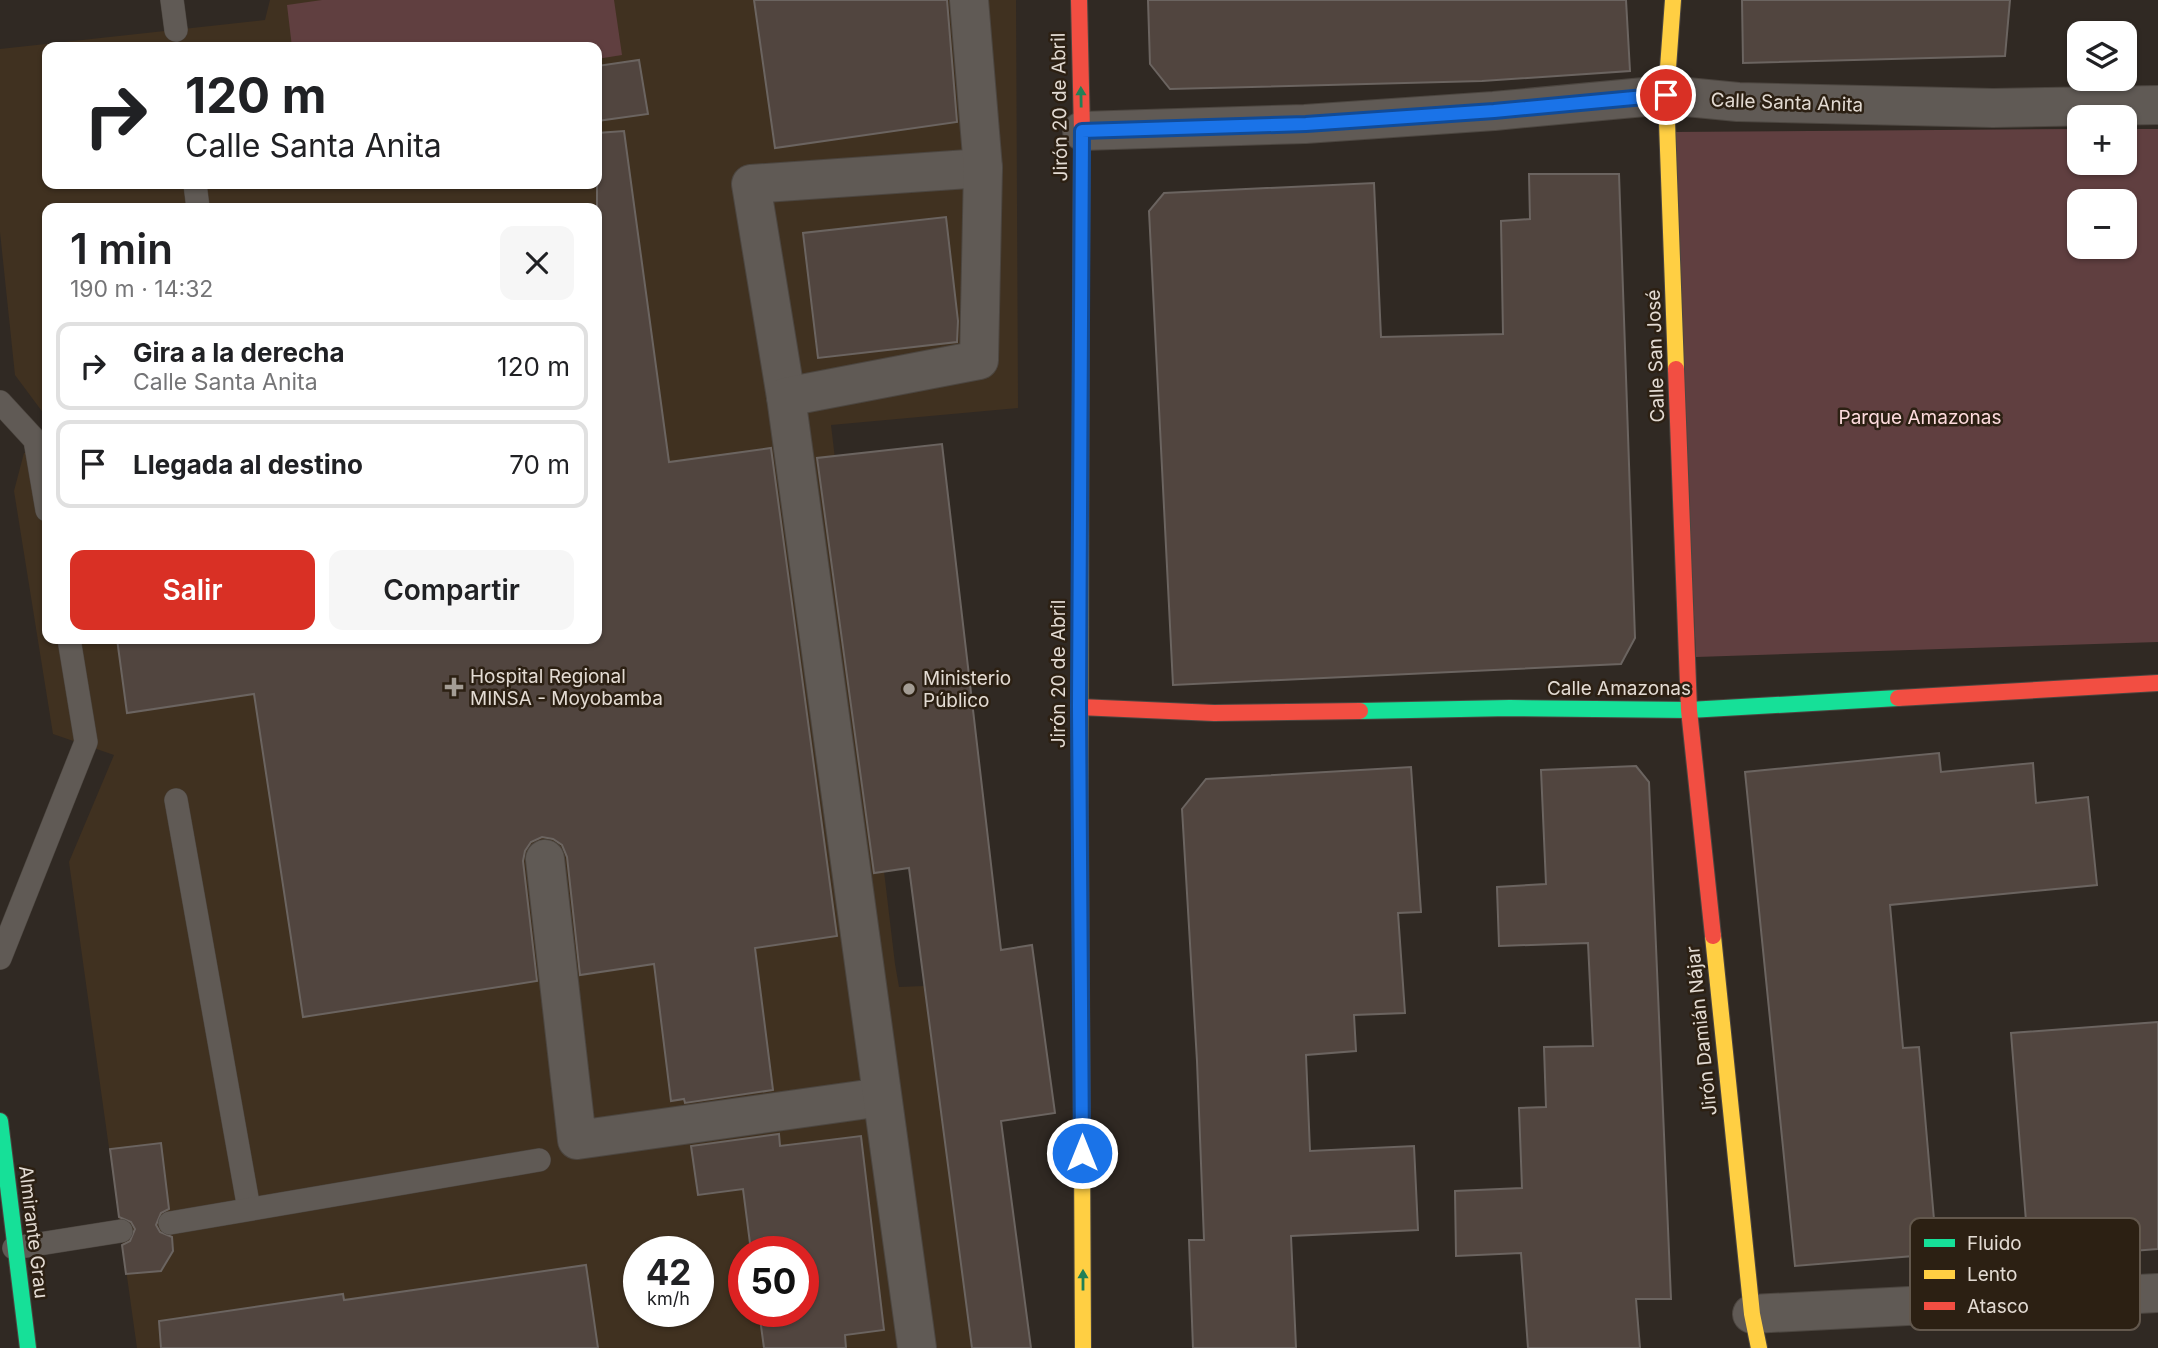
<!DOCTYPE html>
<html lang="es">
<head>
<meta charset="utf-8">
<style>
  :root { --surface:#fff; --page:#f6f6f6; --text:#202124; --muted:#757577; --line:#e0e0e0; --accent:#d93025 }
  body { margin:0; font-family:Inter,sans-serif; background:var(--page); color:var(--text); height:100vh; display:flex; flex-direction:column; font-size:26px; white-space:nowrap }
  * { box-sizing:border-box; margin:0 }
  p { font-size:23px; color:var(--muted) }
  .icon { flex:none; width:38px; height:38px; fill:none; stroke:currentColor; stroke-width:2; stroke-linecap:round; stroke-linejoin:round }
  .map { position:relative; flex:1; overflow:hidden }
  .sheet { position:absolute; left:42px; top:203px; width:560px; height:441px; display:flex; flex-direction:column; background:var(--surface); border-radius:14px; box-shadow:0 2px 5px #0004 }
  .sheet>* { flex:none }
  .banner { position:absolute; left:42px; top:42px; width:560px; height:147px; border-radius:14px; box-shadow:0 2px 5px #0004; background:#fff; color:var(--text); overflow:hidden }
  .controls { position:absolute; left:2067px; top:21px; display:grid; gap:14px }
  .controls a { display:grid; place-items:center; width:70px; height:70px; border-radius:14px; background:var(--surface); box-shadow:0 2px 5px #0004; font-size:35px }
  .speed { position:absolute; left:623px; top:1236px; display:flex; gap:14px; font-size:35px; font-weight:700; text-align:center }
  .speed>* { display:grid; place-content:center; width:91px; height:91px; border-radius:50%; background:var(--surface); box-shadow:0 2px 5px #0004; line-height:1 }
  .speed small { font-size:18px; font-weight:400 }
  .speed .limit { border:10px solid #d22; background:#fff; color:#111 }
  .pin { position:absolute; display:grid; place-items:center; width:60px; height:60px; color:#fff; margin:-30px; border:4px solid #fff; border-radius:50%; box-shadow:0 2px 7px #0007 }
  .me { position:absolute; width:77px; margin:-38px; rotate:0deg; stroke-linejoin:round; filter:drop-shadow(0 0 5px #0008) }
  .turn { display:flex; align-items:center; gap:24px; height:147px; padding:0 28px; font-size:32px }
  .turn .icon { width:91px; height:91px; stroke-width:2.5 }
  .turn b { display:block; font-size:49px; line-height:60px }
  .round { display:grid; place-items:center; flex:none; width:74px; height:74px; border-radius:14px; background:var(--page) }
  .overview { display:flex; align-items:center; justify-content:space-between; height:119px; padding:0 28px }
  h1 { font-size:42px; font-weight:600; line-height:52px }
  .cta { display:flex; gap:14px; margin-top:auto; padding:14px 28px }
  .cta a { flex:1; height:80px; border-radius:14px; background:var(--accent); color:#fff; font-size:28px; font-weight:600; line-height:80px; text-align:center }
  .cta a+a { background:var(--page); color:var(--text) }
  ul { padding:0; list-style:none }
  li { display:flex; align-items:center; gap:21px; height:88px; margin:0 14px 10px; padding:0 14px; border:4px solid var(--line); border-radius:14px }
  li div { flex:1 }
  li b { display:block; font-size:26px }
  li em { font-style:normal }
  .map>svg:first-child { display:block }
  .built { fill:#403120; fill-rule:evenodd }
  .green { fill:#603f40; fill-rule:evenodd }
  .building { fill:#51453f; stroke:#6b6460; stroke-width:2 }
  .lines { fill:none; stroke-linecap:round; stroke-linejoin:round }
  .lane-casing { stroke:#4c4640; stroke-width:24 }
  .street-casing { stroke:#4c4640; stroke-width:40 }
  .fast-casing { stroke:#4c4640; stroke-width:18 }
  .slow-casing { stroke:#4c4640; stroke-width:18 }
  .jam-casing { stroke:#4c4640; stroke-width:18 }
  .lane { stroke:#605a55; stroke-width:23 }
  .street { stroke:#605a55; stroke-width:38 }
  .fast { stroke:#16e098; stroke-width:16 }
  .slow { stroke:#ffcf43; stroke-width:16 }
  .jam { stroke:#f24e42; stroke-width:16 }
  .oneway { fill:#218056 }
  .route-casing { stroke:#114b97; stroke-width:18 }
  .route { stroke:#1a73e8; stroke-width:12 }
  .poi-dot { fill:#a49d95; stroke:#2c2013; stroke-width:2.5 }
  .labels { text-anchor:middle; stroke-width:5; stroke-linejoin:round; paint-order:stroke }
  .street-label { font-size:19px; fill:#e3dbd3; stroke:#2c2013 }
  .park-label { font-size:19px; fill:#fddbdd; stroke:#2c2013 }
  .poi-label { font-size:19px; fill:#e3dbd3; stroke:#2c2013; text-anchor:start }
  .key { fill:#2c2013; stroke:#63584d; stroke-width:2 }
  .key-label { font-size:19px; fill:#e3dbd3 }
</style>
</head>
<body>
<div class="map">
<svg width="2158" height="1348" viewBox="0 0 2158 1348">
  <rect width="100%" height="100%" fill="#302923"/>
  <!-- built -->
  <path class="built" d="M270 0H1016L1018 408 831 425 895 964 899 987 924 986 972 1348H137L69 862 114 755 53 734 14 491 24 453 47 445V639H597V208H47V418L15 375 0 232V49L265 20ZM47 47H597V184H47ZM639 1251H698V1311H639ZM744 1251H803V1311H744Z"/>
  <!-- green -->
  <g class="green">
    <path d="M322 0H614L622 55 597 59V47H292L287 5Z"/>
    <path d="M2079 129V163H2124L2125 129H2158V642L1696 657 1671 132ZM2079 201H2124V247H2079Z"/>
  </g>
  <!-- building -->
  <g class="building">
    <path d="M754 0H947L957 122 775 148Z"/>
    <path d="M1148 0H1626L1630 71 1482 81 1170 89 1150 64Z"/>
    <path d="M1742 0H2010L2005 56 1743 63Z"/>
    <path d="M639 60 648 114 597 121V66Z"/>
    <path d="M624 131 669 462 771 448 837 936 755 948 773 1090 685 1103 684 1099 671 1101 654 964 580 975 567 857 562 845 553 839 542 837 531 842 525 851 523 861 537 981 303 1017 254 694 127 713 117 639H597V133Z"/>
    <path d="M1529 174H1619L1635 638 1621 664 1173 685 1149 211 1164 193 1374 183 1381 337 1503 334 1501 221 1530 219Z"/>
    <path d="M946 217 958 321 957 342 818 358 803 233Z"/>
    <path d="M942 444 1001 950 1032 945 1055 1113 1001 1121 1031 1348H972L909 868 874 873 817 458Z"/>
    <path d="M1939 753 1941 772 2033 763 2036 803 2088 797 2097 885 1890 905 1903 1048 1919 1047 1937 1254 1795 1266 1745 772Z"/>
    <path d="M1636 766 1649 782 1671 1299H1636L1640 1348H1528L1521 1253 1456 1256 1455 1191 1522 1188 1519 1108 1546 1107 1544 1047 1593 1046 1588 943 1499 946 1497 887 1546 884 1541 770Z"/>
    <path d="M1411 767 1421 912 1398 913 1405 1013 1354 1015 1356 1051 1306 1055 1310 1151 1414 1146 1418 1230 1291 1236 1296 1348H1193L1189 1240H1204L1197 1061 1182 809 1206 779Z"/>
    <path d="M2158 1022V1249L2029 1259 2011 1033Z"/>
    <path d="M779 1134 780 1146 861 1136 884 1330 845 1335 846 1348H764L759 1311H803V1251H751L743 1189 698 1195 691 1146Z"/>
    <path d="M161 1143 169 1209 161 1213 156 1225 160 1232 172 1237 173 1251 161 1271 126 1274 122 1245 130 1241 135 1229 131 1222 119 1217 110 1149Z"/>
    <path d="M586 1265 598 1348H161L159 1321 343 1294 344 1300Z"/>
  </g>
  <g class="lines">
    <defs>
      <g id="lane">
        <path d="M172 0 176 30"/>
        <path d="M195 184 198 208"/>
        <path d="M0 402 35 440 47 510"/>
        <path d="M176 800 249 1209"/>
        <path d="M0 958 86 742 69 639"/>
        <path d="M170 1223 539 1160"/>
        <path d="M14 1248 121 1231"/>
      </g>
      <g id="street">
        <path d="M1082 131 1305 124 1494 111 1666 95 1738 102 1993 108 2158 105"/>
        <path d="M786 397 751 184 983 168"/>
        <path d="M545 859 577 1140 882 1097"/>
        <path d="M1752 1314 2158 1293"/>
        <path d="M917 1348 786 397 979 360 983 168 969 0"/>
      </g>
      <g id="fast">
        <path d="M1360 711 1510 708 1689 710 1898 698"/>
        <path d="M0 1121 28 1348"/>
      </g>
      <g id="slow">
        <path d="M1673 0 1666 95 1676 369"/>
        <path d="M1080 815 1081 273"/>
        <path d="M1713 936 1752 1314 1759 1348"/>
        <path d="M1082 1149 1083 1348"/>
      </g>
      <g id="jam">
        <path d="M1079 0 1082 131 1081 273"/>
        <path d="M1676 369 1689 710 1713 936"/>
        <path d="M1898 698 2158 683"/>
        <path d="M1079 707 1214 713 1360 711"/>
        <path d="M1080 815 1082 1149"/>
      </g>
    </defs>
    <!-- lane casing -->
    <use href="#lane" class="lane-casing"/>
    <!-- street casing -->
    <use href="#street" class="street-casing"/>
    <!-- fast casing -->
    <use href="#fast" class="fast-casing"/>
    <!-- slow casing -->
    <use href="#slow" class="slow-casing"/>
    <!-- jam casing -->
    <use href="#jam" class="jam-casing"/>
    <!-- lane -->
    <use href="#lane" class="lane"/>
    <!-- street -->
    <use href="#street" class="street"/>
    <!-- fast -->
    <use href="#fast" class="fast"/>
    <!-- slow -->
    <use href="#slow" class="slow"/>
    <!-- jam -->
    <use href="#jam" class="jam"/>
  </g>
  <!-- one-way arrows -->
  <defs><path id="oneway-solid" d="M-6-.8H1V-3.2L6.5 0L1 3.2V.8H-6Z" transform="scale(1.75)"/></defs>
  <g class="oneway">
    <use href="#oneway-solid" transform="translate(1081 97) rotate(-91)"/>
    <use href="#oneway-solid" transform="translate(1083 1280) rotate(-90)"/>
  </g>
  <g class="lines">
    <defs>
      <path id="route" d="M1082 1153 1079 707 1082 131 1306 124 1494 111 1666 95"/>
    </defs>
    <!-- route casing -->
    <use href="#route" class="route-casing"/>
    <!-- route -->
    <use href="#route" class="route"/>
  </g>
  <!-- markers -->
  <g class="poi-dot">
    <path d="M450.5 676.5h7v7h7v7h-7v7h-7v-7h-7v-7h7z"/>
    <circle cx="909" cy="689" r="7"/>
  </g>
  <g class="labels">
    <!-- street labels -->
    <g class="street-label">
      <text transform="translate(1787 102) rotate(2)" y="7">Calle Santa Anita</text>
      <text transform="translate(1059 107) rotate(-91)" y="7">Jirón 20 de Abril</text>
      <text transform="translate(1655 356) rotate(-92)" y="7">Calle San José</text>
      <text transform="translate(1058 674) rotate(-90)" y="7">Jirón 20 de Abril</text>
      <text x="1619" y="695">Calle Amazonas</text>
      <text transform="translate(1701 1031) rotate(-96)" y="7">Jirón Damián Nájar</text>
      <text transform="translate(34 1232) rotate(83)" y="7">Almirante Grau</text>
    </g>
    <!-- park labels -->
    <g class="park-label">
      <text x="1920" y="424">Parque Amazonas</text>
    </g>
    <!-- poi labels -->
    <g class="poi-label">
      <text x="470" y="683">Hospital Regional<tspan x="470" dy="22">MINSA - Moyobamba</tspan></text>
      <text x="923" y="685">Ministerio<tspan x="923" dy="22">Público</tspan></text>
    </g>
  </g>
  <!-- legend -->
  <rect x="1910" y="1218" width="230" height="112" rx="10" class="key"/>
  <rect x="1924" y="1239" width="31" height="8" fill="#16e098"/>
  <rect x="1924" y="1270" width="31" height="9" fill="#ffcf43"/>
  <rect x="1924" y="1302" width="31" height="8" fill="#f24e42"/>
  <g class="key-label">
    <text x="1967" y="1250">Fluido</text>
    <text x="1967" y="1281">Lento</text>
    <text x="1967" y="1313">Atasco</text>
  </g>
</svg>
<div class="controls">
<a><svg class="icon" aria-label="layers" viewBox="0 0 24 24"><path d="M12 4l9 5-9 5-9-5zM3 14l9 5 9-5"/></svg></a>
<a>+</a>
<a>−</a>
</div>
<div class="speed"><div>42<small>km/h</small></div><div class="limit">50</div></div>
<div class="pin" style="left:1666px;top:95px;background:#d93025"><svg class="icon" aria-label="arrive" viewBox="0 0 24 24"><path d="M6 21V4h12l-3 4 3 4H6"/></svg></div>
<svg class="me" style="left:1082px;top:1153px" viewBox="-20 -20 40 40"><circle r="17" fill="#1a73e8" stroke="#fff" stroke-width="3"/><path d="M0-11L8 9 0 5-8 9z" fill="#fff"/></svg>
<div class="banner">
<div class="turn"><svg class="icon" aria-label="right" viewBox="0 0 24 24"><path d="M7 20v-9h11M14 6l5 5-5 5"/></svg><div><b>120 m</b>Calle Santa Anita</div></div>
</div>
<section class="sheet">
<div class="overview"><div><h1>1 min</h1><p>190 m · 14:32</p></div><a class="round"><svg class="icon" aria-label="close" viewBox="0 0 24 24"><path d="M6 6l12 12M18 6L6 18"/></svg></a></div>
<ul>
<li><svg class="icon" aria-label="right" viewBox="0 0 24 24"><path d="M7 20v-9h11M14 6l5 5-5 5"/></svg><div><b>Gira a la derecha</b><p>Calle Santa Anita</p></div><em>120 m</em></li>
<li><svg class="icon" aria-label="arrive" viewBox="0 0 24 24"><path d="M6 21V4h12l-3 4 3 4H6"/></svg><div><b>Llegada al destino</b></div><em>70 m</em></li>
</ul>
<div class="cta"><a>Salir</a><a>Compartir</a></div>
</section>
</div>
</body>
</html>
